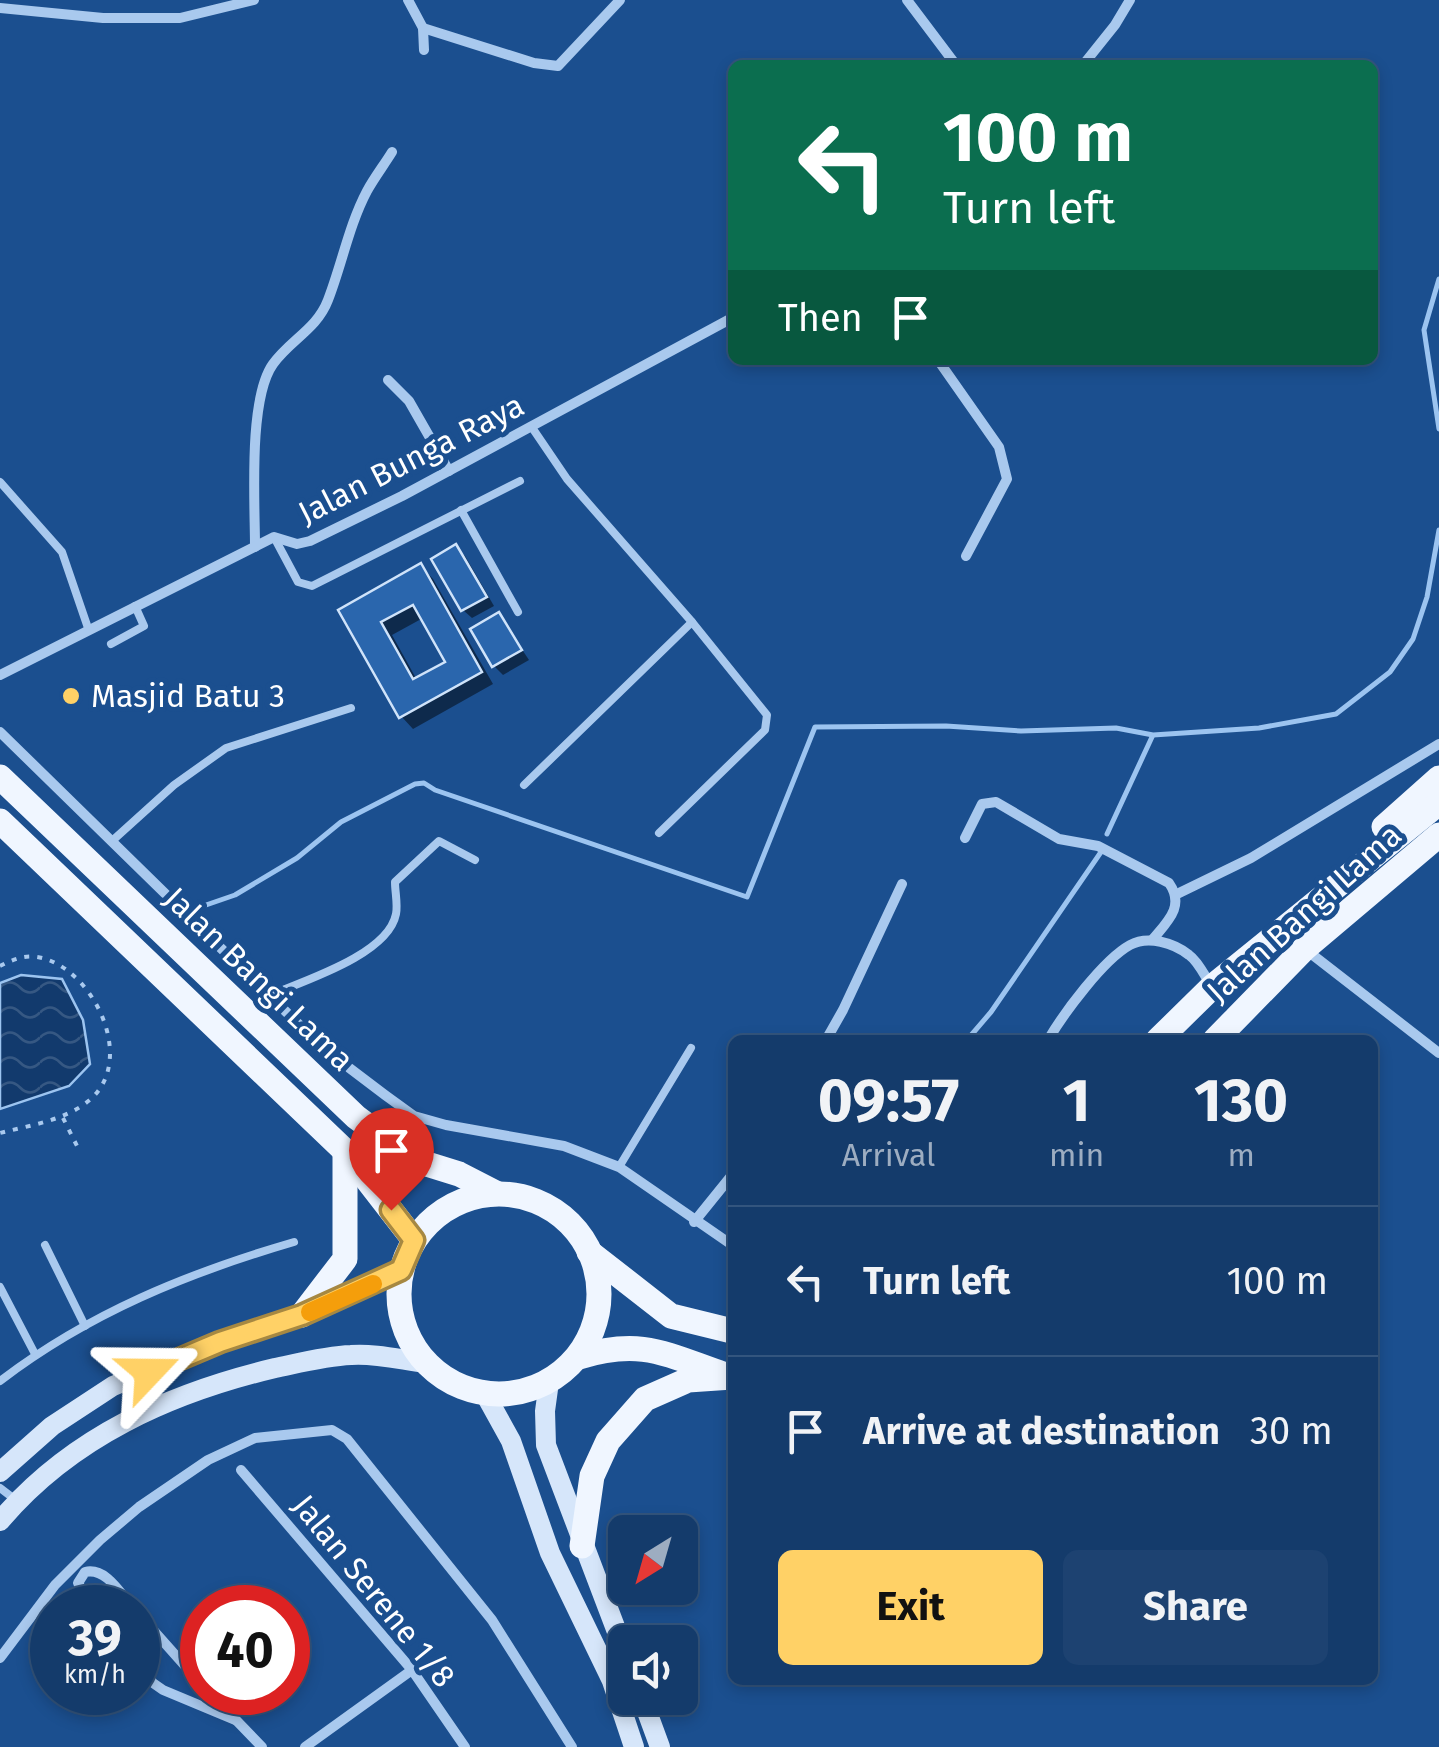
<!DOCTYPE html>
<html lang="en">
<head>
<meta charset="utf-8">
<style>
  :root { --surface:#143b6b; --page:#1d4271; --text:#f1f3f6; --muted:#9dadc1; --line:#33557e; --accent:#ffd166 }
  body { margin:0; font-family:"Fira Sans",sans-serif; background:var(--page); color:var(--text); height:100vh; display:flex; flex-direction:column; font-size:38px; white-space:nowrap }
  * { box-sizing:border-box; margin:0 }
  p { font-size:32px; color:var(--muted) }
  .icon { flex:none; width:55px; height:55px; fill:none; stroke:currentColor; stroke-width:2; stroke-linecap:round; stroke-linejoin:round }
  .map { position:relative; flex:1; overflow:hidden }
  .drawer { position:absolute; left:728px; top:1035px; width:650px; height:650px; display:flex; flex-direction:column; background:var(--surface); border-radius:15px; box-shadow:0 5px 15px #0003,0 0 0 2px var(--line) }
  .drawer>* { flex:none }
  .banner { position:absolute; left:728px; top:60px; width:650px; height:305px; border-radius:15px; box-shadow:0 5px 15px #0003,0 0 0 2px var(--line); background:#0b6e4f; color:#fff; overflow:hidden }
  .needle { width:65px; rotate:217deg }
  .controls { position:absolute; left:608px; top:1515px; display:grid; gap:20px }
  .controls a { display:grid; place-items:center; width:90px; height:90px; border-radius:15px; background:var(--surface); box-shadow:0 5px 15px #0003,0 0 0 2px var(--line); font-size:50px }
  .speed { position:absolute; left:30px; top:1585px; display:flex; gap:20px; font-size:50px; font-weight:700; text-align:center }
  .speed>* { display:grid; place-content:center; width:130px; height:130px; border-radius:50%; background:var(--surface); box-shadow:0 5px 15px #0003,0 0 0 2px var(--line); line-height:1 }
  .speed small { font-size:25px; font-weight:400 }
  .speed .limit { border:15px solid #d22; background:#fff; color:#111 }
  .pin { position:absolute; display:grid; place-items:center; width:85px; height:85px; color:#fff; margin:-102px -42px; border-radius:50% 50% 50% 0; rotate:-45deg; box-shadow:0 0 10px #0007 }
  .pin .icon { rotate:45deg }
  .me { position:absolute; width:110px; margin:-55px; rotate:67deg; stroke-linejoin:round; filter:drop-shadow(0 0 8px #0008) }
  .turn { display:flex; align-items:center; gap:35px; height:210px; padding:0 50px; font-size:45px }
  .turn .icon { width:130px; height:130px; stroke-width:2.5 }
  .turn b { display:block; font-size:70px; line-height:85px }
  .then { display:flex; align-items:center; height:95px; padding:0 50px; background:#0003; gap:20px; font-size:38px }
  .eta { display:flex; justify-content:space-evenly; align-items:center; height:170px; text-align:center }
  .eta b { font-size:60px; font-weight:700; line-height:70px }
  .button { display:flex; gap:20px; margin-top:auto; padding:20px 50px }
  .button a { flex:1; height:115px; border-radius:15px; background:var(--accent); color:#111; font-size:40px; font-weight:700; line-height:115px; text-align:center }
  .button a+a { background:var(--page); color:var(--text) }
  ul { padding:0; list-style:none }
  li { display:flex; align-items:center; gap:30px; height:150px; padding:0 50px; border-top:2px solid var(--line) }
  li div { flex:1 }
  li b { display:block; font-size:38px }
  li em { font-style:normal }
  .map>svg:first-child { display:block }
  .water { fill:url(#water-waves); stroke:#9cc4f0; stroke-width:2.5 }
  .shadow { fill:#0007; fill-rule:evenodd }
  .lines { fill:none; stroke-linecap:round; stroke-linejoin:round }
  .stream { stroke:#9cc4f0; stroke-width:5 }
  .building { fill:#2a66ad; stroke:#cfe3fa; stroke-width:2.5; fill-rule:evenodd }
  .path { stroke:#a9c9ee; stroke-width:4; stroke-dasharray:5 8; stroke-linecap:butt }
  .lane { stroke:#a9c9ee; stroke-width:8 }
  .street { stroke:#a9c9ee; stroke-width:10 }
  .secondary { stroke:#d6e6fa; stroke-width:20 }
  .primary { stroke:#f0f6ff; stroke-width:25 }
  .route-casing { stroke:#a68842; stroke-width:25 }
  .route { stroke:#ffd166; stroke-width:18 }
  .slow { stroke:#f59e0b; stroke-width:18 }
  .poi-dot { fill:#ffd166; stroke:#1b4f8f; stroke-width:4 }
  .labels { text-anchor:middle; stroke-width:10; stroke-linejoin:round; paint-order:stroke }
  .street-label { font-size:32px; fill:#fff; stroke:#1b4f8f }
  .poi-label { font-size:32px; fill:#fff; stroke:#1b4f8f; text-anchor:start }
</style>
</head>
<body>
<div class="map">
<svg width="1439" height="1747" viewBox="0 0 1439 1747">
  <defs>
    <pattern id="water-waves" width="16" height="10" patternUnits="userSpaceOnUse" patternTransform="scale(2.5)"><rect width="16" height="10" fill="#123a6d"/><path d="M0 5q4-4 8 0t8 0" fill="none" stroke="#365883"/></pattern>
  </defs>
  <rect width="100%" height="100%" fill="#1b4f8f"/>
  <!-- water -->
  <path class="water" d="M21 975 62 979 83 1020 90 1064 69 1086 0 1109V983Z"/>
  <!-- shadow -->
  <g class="shadow">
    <path d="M456 548 465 556 494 606 472 618 463 610Z"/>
    <path d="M421 566 433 579 493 684 413 729 401 716 341 611ZM423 618 448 663 417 680 392 635Z"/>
    <path d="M499 615 529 660 503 675 494 666 473 629Z"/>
  </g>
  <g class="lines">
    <!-- stream -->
    <g class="stream">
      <path d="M1439 279 1424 330 1439 429"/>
      <path d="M1107 834 1152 737"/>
      <path d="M206 905 235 895 297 858 341 822 415 784 424 783 435 790 747 897 815 727 946 726 1021 731 1116 728 1153 735 1259 728 1336 714 1390 672 1413 639 1427 597 1439 530"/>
      <path d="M967 1040 991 1012 1101 852"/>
    </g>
  </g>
  <!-- building -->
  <g class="building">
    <path d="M456 544 487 597 461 611 431 559Z"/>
    <path d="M421 563 482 672 399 718 338 610ZM413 605 445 662 413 679 381 622Z"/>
    <path d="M499 612 522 650 492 667 470 629Z"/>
  </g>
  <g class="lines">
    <!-- path -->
    <g class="path">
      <path d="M0 966C12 960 23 955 37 957 90 965 136 1054 93 1097 69 1120 31 1125 0 1133"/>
      <path d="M63 1118 79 1150"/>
    </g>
    <!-- lane -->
    <g class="lane">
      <path d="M531 426 567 479 692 622 767 715 765 730 659 833"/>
      <path d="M0 482 62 552 88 628"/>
      <path d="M461 510 518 612"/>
      <path d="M274 537 298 582 312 586 520 481"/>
      <path d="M111 644 144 626 135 606"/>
      <path d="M524 785 692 622"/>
      <path d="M112 841 174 785 226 748 351 708"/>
      <path d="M268 996C303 981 388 955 396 914 398 905 395 892 395 882L439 841 475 860"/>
      <path d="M619 1167 691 1048"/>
      <path d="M45 1245 85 1326"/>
      <path d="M0 1287 35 1354"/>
      <path d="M0 1381C89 1313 188 1273 294 1242"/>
      <path d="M0 1488 17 1501"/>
    </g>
    <!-- street -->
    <g class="street">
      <path d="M408 0 423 28 424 50"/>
      <path d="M907 0 956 65"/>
      <path d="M0 8 103 18H180L254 0"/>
      <path d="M423 28 534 63 558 66 620 0"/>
      <path d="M1083 65 1115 25 1130 0"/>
      <path d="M938 360 999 447 1007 479 966 556"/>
      <path d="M388 380 409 401 449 471"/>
      <path d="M255 547C255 503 248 399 273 364 290 340 317 329 328 300 342 264 349 225 367 191 374 178 384 165 392 152"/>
      <path d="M0 675 274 537 297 544 310 541 402 496 732 318"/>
      <path d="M0 732 323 1048 385 1095 414 1116 446 1125 564 1146 619 1167 732 1245"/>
      <path d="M965 838 982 804 996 802 1059 839 1098 846 1169 883C1185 906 1168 921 1153 939"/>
      <path d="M1177 894 1251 858 1439 744"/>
      <path d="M1305 949 1439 1053"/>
      <path d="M826 1040 843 1010 902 884"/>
      <path d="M1048 1040C1064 1013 1103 960 1130 945 1148 935 1174 943 1189 955 1199 962 1205 977 1212 987"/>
      <path d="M694 1222 732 1175"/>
      <path d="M241 1470 412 1670 465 1747"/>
      <path d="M93 1608 78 1583 85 1572C106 1567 120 1593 133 1608"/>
      <path d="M138 1613 202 1685"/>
      <path d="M0 1658 55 1585 100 1540 139 1507 208 1460 255 1438 332 1430 347 1439 492 1620 572 1747"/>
      <path d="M138 1664 153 1683 163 1690 235 1720"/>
      <path d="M209 1692 262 1747"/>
      <path d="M305 1747 412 1670"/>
    </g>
    <!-- secondary -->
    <g class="secondary">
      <path d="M549 1382 545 1411 546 1445 625 1653"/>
      <path d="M485 1394 511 1441 550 1553 612 1681 634 1747"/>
      <path d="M0 1472 52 1426 113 1386 220 1342 302 1315 401 1271"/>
      <path d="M0 1521C71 1437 170 1393 275 1368 299 1363 326 1356 351 1355 375 1353 402 1360 427 1363"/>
      <path d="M642 1698 660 1747"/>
    </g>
    <!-- primary -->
    <g class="primary">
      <path d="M0 777 356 1117 414 1160 459 1174 496 1193"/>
      <path d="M0 821 345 1151 414 1240"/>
      <path d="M1384 827 1439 778"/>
      <path d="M1158 1040 1212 987 1439 803"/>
      <path d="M1215 1040 1304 949 1439 835"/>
      <circle cx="499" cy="1294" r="100"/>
      <path d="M589 1252 671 1316 732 1331"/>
      <path d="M302 1315 345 1259V1151"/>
      <path d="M579 1357C641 1338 665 1354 723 1374"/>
      <path d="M582 1546 592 1476 608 1441 645 1399 688 1380 732 1377"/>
    </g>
  </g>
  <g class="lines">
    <defs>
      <path id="route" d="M149 1372 220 1342 302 1315 401 1270 414 1240 391 1210"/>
    </defs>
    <!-- route casing -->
    <use href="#route" class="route-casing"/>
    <!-- route -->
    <use href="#route" class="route"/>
    <!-- slow -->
    <path class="slow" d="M310 1312 373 1284"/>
  </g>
  <!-- markers -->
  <circle class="poi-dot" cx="71" cy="696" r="10"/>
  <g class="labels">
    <!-- street labels -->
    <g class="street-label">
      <text transform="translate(411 459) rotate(-27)" y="11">Jalan Bunga Raya</text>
      <text transform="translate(1304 913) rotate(-42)" y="11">Jalan Bangi Lama</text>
      <text transform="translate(259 979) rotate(44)" y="11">Jalan Bangi Lama</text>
      <text transform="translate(374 1591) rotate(51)" y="11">Jalan Serene 1/8</text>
    </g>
    <!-- poi labels -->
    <g class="poi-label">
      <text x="91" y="707">Masjid Batu 3</text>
    </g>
  </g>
</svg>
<div class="controls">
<a><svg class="needle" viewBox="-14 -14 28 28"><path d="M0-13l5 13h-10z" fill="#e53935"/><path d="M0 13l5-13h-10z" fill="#9dadc1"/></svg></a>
<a><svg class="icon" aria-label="sound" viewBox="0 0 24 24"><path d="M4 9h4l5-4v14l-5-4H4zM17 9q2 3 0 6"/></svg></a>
</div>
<div class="speed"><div>39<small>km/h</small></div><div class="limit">40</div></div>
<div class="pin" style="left:391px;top:1210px;background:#d93025"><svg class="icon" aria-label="arrive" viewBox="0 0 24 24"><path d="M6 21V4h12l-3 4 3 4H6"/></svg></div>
<svg class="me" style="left:149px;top:1372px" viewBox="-20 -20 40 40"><path d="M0-17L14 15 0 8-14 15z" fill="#ffd166" stroke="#fff" stroke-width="4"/></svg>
<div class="banner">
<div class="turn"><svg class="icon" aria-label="left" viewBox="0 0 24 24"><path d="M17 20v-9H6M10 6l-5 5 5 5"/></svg><div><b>100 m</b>Turn left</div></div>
<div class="then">Then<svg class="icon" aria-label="arrive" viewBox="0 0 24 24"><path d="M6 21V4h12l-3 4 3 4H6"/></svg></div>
</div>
<section class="drawer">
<div class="eta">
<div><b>09:57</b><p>Arrival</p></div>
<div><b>1</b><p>min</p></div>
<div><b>130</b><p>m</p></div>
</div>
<ul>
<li><svg class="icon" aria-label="left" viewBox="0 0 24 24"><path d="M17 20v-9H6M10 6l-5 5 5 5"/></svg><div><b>Turn left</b></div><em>100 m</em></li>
<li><svg class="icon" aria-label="arrive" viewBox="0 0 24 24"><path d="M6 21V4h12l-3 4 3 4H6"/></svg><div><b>Arrive at destination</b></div><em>30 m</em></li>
</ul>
<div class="button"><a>Exit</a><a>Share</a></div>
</section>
</div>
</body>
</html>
